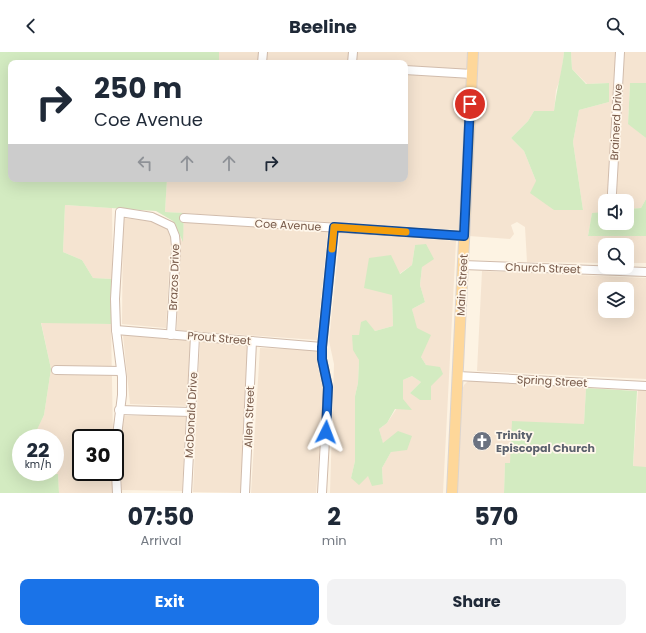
<!DOCTYPE html>
<html lang="en">
<head>
<meta charset="utf-8">
<style>
  :root { --surface:#fff; --page:#f2f2f3; --text:#1f2937; --muted:#747a83; --accent:#1a73e8 }
  body { margin:0; font-family:Poppins,sans-serif; background:var(--page); color:var(--text); height:100vh; display:flex; flex-direction:column; font-size:15px; white-space:nowrap }
  * { box-sizing:border-box; margin:0 }
  p { font-size:13px; color:var(--muted) }
  .icon { flex:none; width:22px; height:22px; fill:none; stroke:currentColor; stroke-width:2; stroke-linecap:round; stroke-linejoin:round }
  .map { position:relative; height:441px; overflow:hidden }
  .drawer { display:flex; flex-direction:column; background:var(--surface); flex:1 }
  .drawer>* { flex:none }
  .guide { position:absolute; left:8px; top:8px; width:400px; height:122px; border-radius:8px; box-shadow:0 4px 16px #0002; background:#fff; color:var(--text); overflow:hidden }
  .buttons { position:absolute; left:598px; top:142px; display:grid; gap:8px }
  .buttons a { display:grid; place-items:center; width:36px; height:36px; border-radius:8px; background:var(--surface); box-shadow:0 4px 16px #0002; font-size:20px }
  .speed { position:absolute; left:12px; top:377px; display:flex; gap:8px; font-size:20px; font-weight:700; text-align:center }
  .speed>* { display:grid; place-content:center; width:52px; height:52px; border-radius:50%; background:var(--surface); box-shadow:0 4px 16px #0002; line-height:1 }
  .speed small { font-size:10px; font-weight:400 }
  .speed .limit { border:2px solid #111; border-radius:6px; background:#fff; color:#111 }
  .pin { position:absolute; display:grid; place-items:center; width:34px; height:34px; color:#fff; margin:-17px; border:2px solid #fff; border-radius:50%; box-shadow:0 1px 4px #0007 }
  .me { position:absolute; width:44px; margin:-22px; rotate:3deg; stroke-linejoin:round; filter:drop-shadow(0 0 3px #0008) }
  .turn { display:flex; align-items:center; gap:14px; height:84px; padding:0 20px; font-size:18px }
  .turn .icon { width:52px; height:52px; stroke-width:2.5 }
  .turn b { display:block; font-size:28px; line-height:34px }
  .lanes { display:flex; align-items:center; height:38px; padding:0 20px; background:#0003; justify-content:center; gap:20px; direction:ltr }
  .lanes .off { opacity:.35 }
  .eta { display:flex; justify-content:space-evenly; align-items:center; height:68px; text-align:center }
  .eta b { font-size:24px; font-weight:700; line-height:28px }
  .action { display:flex; gap:8px; margin-top:auto; padding:8px 20px }
  .action a { flex:1; height:46px; border-radius:8px; background:var(--accent); color:#fff; font-size:16px; font-weight:700; line-height:46px; text-align:center }
  .action a+a { background:var(--page); color:var(--text) }
  header { display:flex; justify-content:space-between; align-items:center; height:52px; padding:0 20px; background:var(--surface); font-size:18px; font-weight:700 }
  .map>svg:first-child { display:block }
  .residential { fill:#f5e4d1; fill-rule:evenodd }
  .green { fill:#d3ebc1 }
  .lines { fill:none; stroke-linecap:round; stroke-linejoin:round }
  .minor-casing { stroke:#d1bcac; stroke-width:10 }
  .major-casing { stroke:#dbd4cf; stroke-width:12 }
  .minor { stroke:#fff; stroke-width:8 }
  .major { stroke:#fed799; stroke-width:10 }
  .route-casing { stroke:#114b97; stroke-width:10 }
  .route { stroke:#1a73e8; stroke-width:7 }
  .slow { stroke:#f59e0b; stroke-width:7 }
  .labels { text-anchor:middle; stroke-width:3.5; stroke-linejoin:round; paint-order:stroke }
  .street-label { font-size:11px; fill:#765848; stroke:#fff7eb }
  .worship-label { font-size:11px; font-weight:bold; fill:#5b616d; stroke:#fff7eb; text-anchor:start }
</style>
</head>
<body>
<header><svg class="icon" aria-label="back" viewBox="0 0 24 24"><path d="M15 5l-7 7 7 7"/></svg>Beeline<svg class="icon" aria-label="search" viewBox="0 0 24 24"><circle cx="10" cy="10" r="6"/><path d="M15 15l6 6"/></svg></header>
<div class="map">
<svg width="646" height="441" viewBox="0 0 646 441">
  <rect width="100%" height="100%" fill="#fdf3e3"/>
  <!-- residential -->
  <g class="residential">
    <path d="M219 0H469L459 178 165 160 167 127H405V11H219Z"/>
    <path d="M478 0H564L561 25 556 38 554 60 534 59 528 69 511 86 524 99 536 129 554 158H583L573 90 579 58 609 50V31L587 32 572 17 571 0H646V31H630L628 71 646 86V147L641 156 627 157V149H605V160L592 162 588 184H646V211H627V193H605V211L527 210 525 175 517 170 511 173 514 182 510 187 469 184Z"/>
    <path d="M65 153 112 156 113 227 93 226 82 208 63 200Z"/>
    <path d="M123 166 150 169 161 173 167 177 171 185 166 276 122 272Z"/>
    <path d="M184 169 328 178 317 288 177 278 179 181 182 189Z"/>
    <path d="M340 181 456 189 443 441H330L334 312 329 289ZM415 193 422 215 420 233 425 250 412 257 421 305 426 313 431 334V348L410 341 421 330 412 324 403 328V347L387 371 379 377 383 392 391 400 382 416 383 432 368 424 351 426 355 409V344L358 331 359 308 352 284 359 283 366 269 375 279 393 274 392 243 399 222 412 213Z"/>
    <path d="M482 219 646 226V327L477 319ZM605 237H627V259H605Z"/>
    <path d="M41 270 111 272 113 386H81V420H113L114 441H59L58 422 47 420H55V386L33 385 44 363 51 317Z"/>
    <path d="M123 283 191 288 188 354 130 352Z"/>
    <path d="M200 290 248 292 241 441 193 440Z"/>
    <path d="M260 296 317 298V310L324 340 316 441H251Z"/>
    <path d="M475 328 582 334 586 336 584 372 510 412H505L504 441H457L461 341 464 333 468 329Z"/>
    <path d="M638 337H646V415H633Z"/>
    <path d="M124 364H186L182 439 122 438 121 395Z"/>
  </g>
  <!-- green -->
  <g class="green">
    <path d="M0 0H219V11H11V127H167L165 160 184 161 183 190 173 169 156 159 65 153 63 200 82 208 93 226 113 227 111 272 41 271 51 317 44 363 33 386H21V420L58 422 59 441H0Z"/>
    <path d="M564 0H571L572 17 586 32 609 31V50L579 58 573 90 583 158H554L530 141 536 129 524 99 511 86 528 69 534 59H554C556 39 562 20 564 0Z"/>
    <path d="M630 31H646V86L628 72Z"/>
    <path d="M646 147V184H588L592 161 605 160V171H627V157L641 156Z"/>
    <path d="M426 192 434 207 422 215 420 233 425 250 412 257 417 276 431 283 421 305 426 313 440 315 443 322 431 334V348H420L410 341 421 330 412 324 403 328V347L412 358 395 357 387 371 379 377 383 391 398 379 412 384 407 398 391 400 382 416 383 432 372 434 368 424 359 433 351 426 355 409V344L358 331 359 308 353 298 352 283H359L361 270 366 268 375 279 393 274 392 243 364 236 369 206 391 203 400 222 412 213 415 193Z"/>
    <path d="M586 336 637 339 633 414 646 415V441H504L505 411H510L512 369 584 372Z"/>
  </g>
  <g class="lines">
    <defs>
      <g id="minor">
        <path d="M262 11 263 0"/>
        <path d="M352 11 353 0"/>
        <path d="M405 18 472 22"/>
        <path d="M612 141 620 0"/>
        <path d="M184 166 465 184"/>
        <path d="M463 213 646 220"/>
        <path d="M116 278 322 295"/>
        <path d="M56 318 121 319"/>
        <path d="M458 324 646 334"/>
        <path d="M119 358 191 360"/>
        <path d="M117 441 115 400 122 343V325L116 278 115 247 120 160 152 165 171 174 175 184 176 195 171 283"/>
        <path d="M187 441 195 284"/>
        <path d="M245 441 252 289"/>
        <path d="M322 441 328 335 322 307V295L334 175"/>
      </g>
      <path id="major" d="M452 441 473 0"/>
    </defs>
    <!-- minor casing -->
    <use href="#minor" class="minor-casing"/>
    <!-- major casing -->
    <use href="#major" class="major-casing"/>
    <!-- minor -->
    <use href="#minor" class="minor"/>
    <!-- major -->
    <use href="#major" class="major"/>
  </g>
  <g class="lines">
    <defs>
      <path id="route" d="M326 380 328 335 322 307V295L334 175 464 184 470 52"/>
    </defs>
    <!-- route casing -->
    <use href="#route" class="route-casing"/>
    <!-- route -->
    <use href="#route" class="route"/>
    <!-- slow -->
    <path class="slow" d="M332 197 334 175 406 180"/>
  </g>
  <!-- icons -->
  <defs>
    <symbol id="church-disc" viewBox="-11 -11 22 22"><circle r="9.5" fill="#6b7280" stroke="#fff7eb"/><path d="M-1.2-6h2.4v3.5h3.3v2.4h-3.3V6h-2.4V-.1h-3.3v-2.4h3.3Z" fill="#fff"/></symbol>
  </defs>
  <g fill-rule="evenodd">
    <use href="#church-disc" x="471" y="378" width="22" height="22"/>
  </g>
  <g class="labels">
    <!-- street labels -->
    <g class="street-label">
      <text transform="translate(616 70) rotate(-87)" y="4">Brainerd Drive</text>
      <text transform="translate(288 173) rotate(3)" y="4">Coe Avenue</text>
      <text transform="translate(543 216) rotate(2)" y="4">Church Street</text>
      <text transform="translate(174 225) rotate(-88)" y="4">Brazos Drive</text>
      <text transform="translate(462 233) rotate(-87)" y="4">Main Street</text>
      <text transform="translate(219 286) rotate(5)" y="4">Prout Street</text>
      <text transform="translate(552 329) rotate(3)" y="4">Spring Street</text>
      <text transform="translate(191 363) rotate(-87)" y="4">McDonald Drive</text>
      <text transform="translate(249 365) rotate(-88)" y="4">Allen Street</text>
    </g>
    <!-- worship labels -->
    <g class="worship-label">
      <text x="496" y="387">Trinity<tspan x="496" dy="13">Episcopal Church</tspan></text>
    </g>
  </g>
</svg>
<div class="buttons">
<a><svg class="icon" aria-label="sound" viewBox="0 0 24 24"><path d="M4 9h4l5-4v14l-5-4H4zM17 9q2 3 0 6"/></svg></a>
<a><svg class="icon" aria-label="search" viewBox="0 0 24 24"><circle cx="10" cy="10" r="6"/><path d="M15 15l6 6"/></svg></a>
<a><svg class="icon" aria-label="layers" viewBox="0 0 24 24"><path d="M12 4l9 5-9 5-9-5zM3 14l9 5 9-5"/></svg></a>
</div>
<div class="speed"><div>22<small>km/h</small></div><div class="limit">30</div></div>
<div class="pin" style="left:470px;top:52px;background:#d93025"><svg class="icon" aria-label="arrive" viewBox="0 0 24 24"><path d="M6 21V4h12l-3 4 3 4H6"/></svg></div>
<svg class="me" style="left:326px;top:380px" viewBox="-20 -20 40 40"><path d="M0-17L14 15 0 8-14 15z" fill="#1a73e8" stroke="#fff" stroke-width="4"/></svg>
<div class="guide">
<div class="turn"><svg class="icon" aria-label="right" viewBox="0 0 24 24"><path d="M7 20v-9h11M14 6l5 5-5 5"/></svg><div><b>250 m</b>Coe Avenue</div></div>
<div class="lanes"><svg class="icon off" aria-label="left" viewBox="0 0 24 24"><path d="M17 20v-9H6M10 6l-5 5 5 5"/></svg><svg class="icon off" aria-label="ahead" viewBox="0 0 24 24"><path d="M12 20V5M6 11l6-6 6 6"/></svg><svg class="icon off" aria-label="ahead" viewBox="0 0 24 24"><path d="M12 20V5M6 11l6-6 6 6"/></svg><svg class="icon" aria-label="right" viewBox="0 0 24 24"><path d="M7 20v-9h11M14 6l5 5-5 5"/></svg></div>
</div>
</div>
<section class="drawer">
<div class="eta">
<div><b>07:50</b><p>Arrival</p></div>
<div><b>2</b><p>min</p></div>
<div><b>570</b><p>m</p></div>
</div>
<div class="action"><a>Exit</a><a>Share</a></div>
</section>
</body>
</html>
